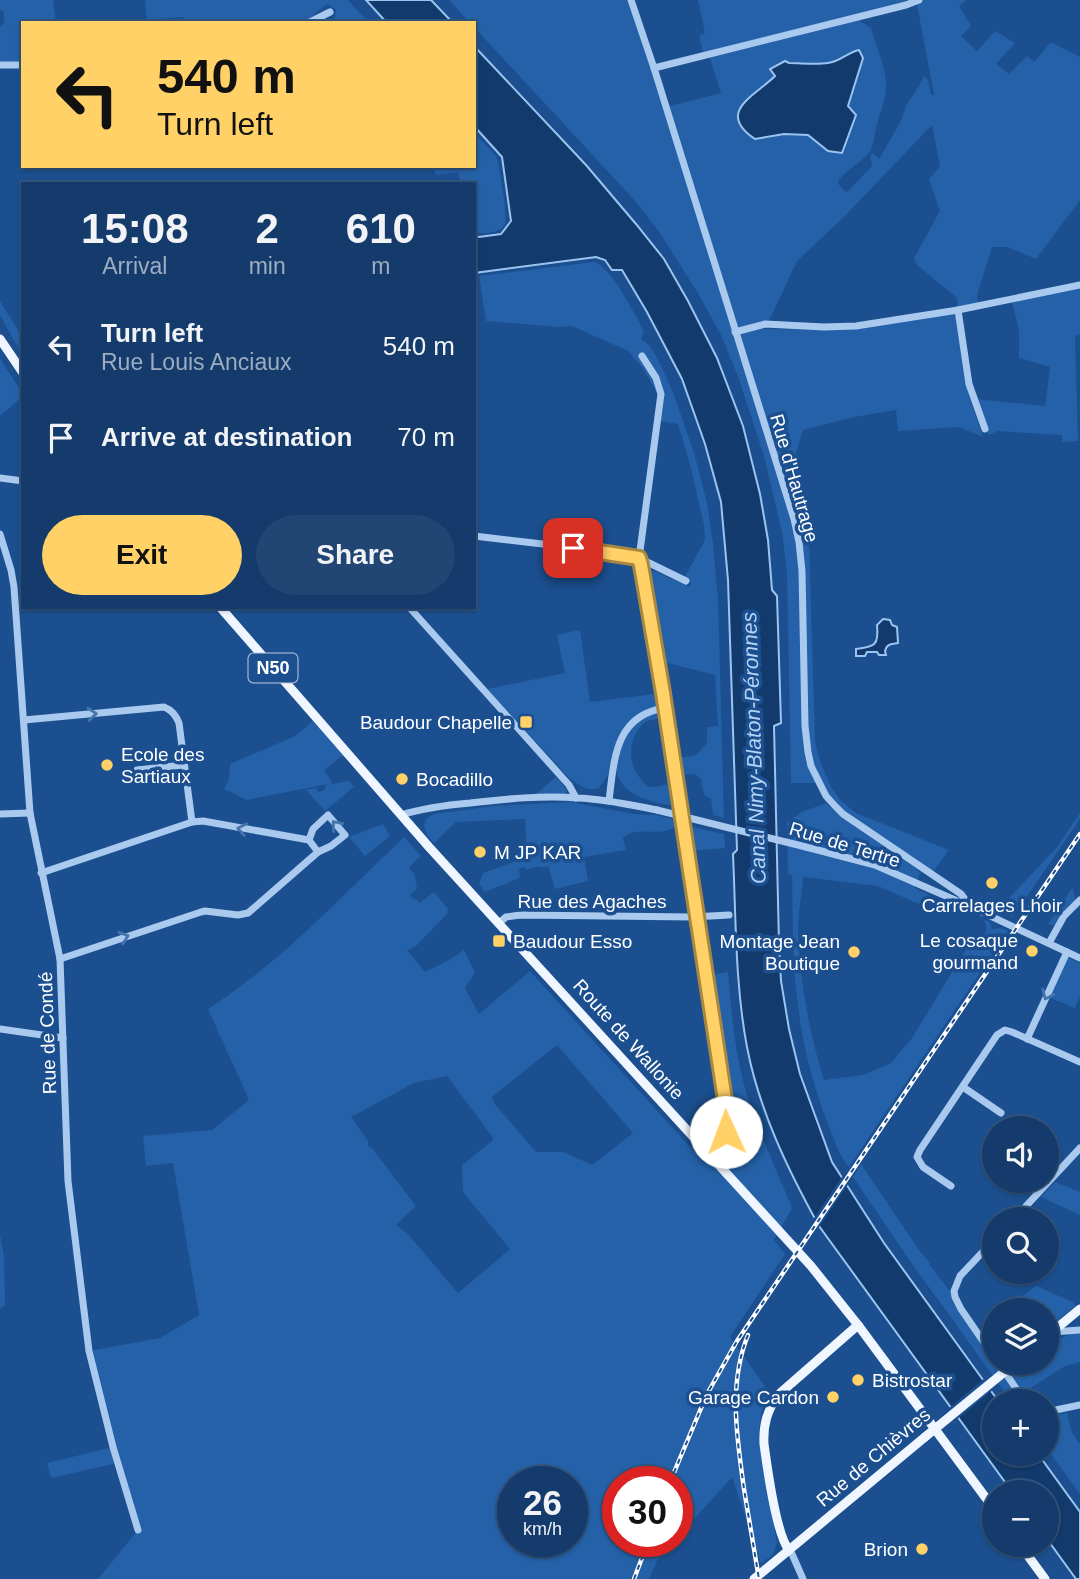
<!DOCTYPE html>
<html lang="en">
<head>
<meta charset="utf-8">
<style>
  :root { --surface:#143b6b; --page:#214673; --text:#f1f3f6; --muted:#9dadc1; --line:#33557e; --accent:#ffd166 }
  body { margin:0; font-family:Arial,sans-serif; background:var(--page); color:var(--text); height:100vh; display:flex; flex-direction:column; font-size:26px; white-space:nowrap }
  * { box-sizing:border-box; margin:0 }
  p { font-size:23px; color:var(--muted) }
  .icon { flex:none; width:38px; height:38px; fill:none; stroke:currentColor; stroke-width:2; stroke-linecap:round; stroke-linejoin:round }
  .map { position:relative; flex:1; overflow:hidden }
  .details { position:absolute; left:21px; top:182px; width:455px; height:427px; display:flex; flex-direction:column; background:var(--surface); border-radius:0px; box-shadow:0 2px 5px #0004,0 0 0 2px var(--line) }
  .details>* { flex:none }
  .guide { position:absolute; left:21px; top:21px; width:455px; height:147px; border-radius:0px; box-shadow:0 2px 5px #0004,0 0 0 2px var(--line); background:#ffd166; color:#111; overflow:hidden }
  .controls { position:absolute; left:982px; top:1116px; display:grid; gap:14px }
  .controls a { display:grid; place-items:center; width:77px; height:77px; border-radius:50%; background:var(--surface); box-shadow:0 2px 5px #0004,0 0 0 2px var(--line); font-size:35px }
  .speed { position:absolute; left:497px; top:1466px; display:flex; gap:14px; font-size:35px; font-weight:700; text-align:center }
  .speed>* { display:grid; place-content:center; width:91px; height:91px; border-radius:50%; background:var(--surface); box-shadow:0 2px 5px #0004,0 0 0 2px var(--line); line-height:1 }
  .speed small { font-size:18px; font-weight:400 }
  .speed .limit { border:10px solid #d22; background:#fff; color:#111 }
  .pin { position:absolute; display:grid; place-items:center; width:60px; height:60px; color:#fff; margin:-30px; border-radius:14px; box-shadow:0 4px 10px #0006 }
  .me { position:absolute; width:77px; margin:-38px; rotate:358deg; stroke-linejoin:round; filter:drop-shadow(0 0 5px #0008) }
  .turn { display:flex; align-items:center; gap:24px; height:147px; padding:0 21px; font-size:32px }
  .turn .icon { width:91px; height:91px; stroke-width:2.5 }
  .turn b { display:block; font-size:49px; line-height:60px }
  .eta { display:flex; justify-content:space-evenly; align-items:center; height:119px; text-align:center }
  .eta b { font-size:42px; font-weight:800; line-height:49px }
  .primary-button { display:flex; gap:14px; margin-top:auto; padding:14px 21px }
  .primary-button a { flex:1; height:80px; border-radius:42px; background:var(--accent); color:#111; font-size:28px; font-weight:800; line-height:80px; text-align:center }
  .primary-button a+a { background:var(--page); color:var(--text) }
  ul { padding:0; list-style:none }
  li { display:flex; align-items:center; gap:21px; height:91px; padding:0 21px }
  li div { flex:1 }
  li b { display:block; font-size:26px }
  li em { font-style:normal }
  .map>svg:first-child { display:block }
  .green { fill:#2461a8; fill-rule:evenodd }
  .water { fill:#123a6d; stroke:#9cc4f0; stroke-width:2 }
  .pier { fill:#1b4f8f }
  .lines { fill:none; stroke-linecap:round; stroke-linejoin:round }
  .minor { stroke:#a9c9ee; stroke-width:7 }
  .major { stroke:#f0f6ff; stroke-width:9 }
  .rail-casing { stroke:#fff; stroke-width:4.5 }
  .rail { stroke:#1b4f8f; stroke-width:2; stroke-dasharray:5; stroke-linecap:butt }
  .minor-bridge { stroke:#a9c9ee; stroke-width:7 }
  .major-bridge { stroke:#f0f6ff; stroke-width:9 }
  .oneway { stroke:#4674ac }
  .route-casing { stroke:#a68842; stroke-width:18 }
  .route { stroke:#ffd166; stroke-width:12 }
  .poi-dot { fill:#ffd166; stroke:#1b4f8f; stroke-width:2.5 }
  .labels { text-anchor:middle; stroke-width:7; stroke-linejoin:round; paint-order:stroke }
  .shield { fill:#1b4f8f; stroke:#bbcadd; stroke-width:2 }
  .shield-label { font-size:18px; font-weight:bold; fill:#fff }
  .street-label { font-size:19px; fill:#fff; stroke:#1b4f8f }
  .poi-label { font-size:19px; fill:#fff; stroke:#1b4f8f; text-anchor:end }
  .water-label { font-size:21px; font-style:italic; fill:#b5d3f5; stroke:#1b4f8f }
</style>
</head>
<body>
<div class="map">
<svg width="1080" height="1579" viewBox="0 0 1080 1579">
  <rect width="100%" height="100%" fill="#1b4f8f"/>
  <!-- green -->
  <g class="green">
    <path d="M0 0H53L56 23H23V63H0V27L4 23V12L0 10Z"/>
    <path d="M145 0H348L369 23H316L317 21 330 22 335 17 336 10 327 4 311 17 301 23H184L183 17 147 20Z"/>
    <path d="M449 0H631L667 107 721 93 708 52 703 53 699 35 705 33 698 0H909L858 15 860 21 871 28C875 45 887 68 886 87 886 99 880 113 877 124 874 133 875 143 870 151 863 162 846 170 838 181L839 185 846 192 848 191 872 166 870 156 873 153 879 159 900 123 907 104 916 91 924 76 928 80 931 95H934L917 4 925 0H966L959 6 971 26 961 36 977 51 995 31 1015 43 996 64 1009 74 1027 56 1034 62 1051 42 1080 57V200L1036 259 1007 247H992L977 295 978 303 958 307 957 298 917 265 914 258 940 211 929 179 940 166 932 125 844 217 797 261 769 321H763V329L837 330 860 329 955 313 968 392 983 437 959 427 898 431 896 410 854 417 803 430 789 476 809 539 815 742 820 761 830 785 840 800 856 813 949 850 933 872 842 809 834 799 831 801 819 783H791L787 572 782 532 764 456 739 379 721 335 699 295 660 233 636 202 474 27V23H470ZM851 52 857 78 848 106 828 151 808 135 784 134 755 139 769 82 788 63C814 63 830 67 851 52Z"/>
    <path d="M474 133 496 156 498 162C500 174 508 216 505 224 500 234 483 234 474 232V184H461L458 172 436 175 433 166H474Z"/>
    <path d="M594 262C611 266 635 315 644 331L641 339 650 346 659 361 673 392 695 456 707 503 713 544 718 599 724 818 713 815 711 799 704 795 701 779 695 774 680 775 678 758 696 755 707 743V727L718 726 715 675 664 662 650 569 690 587 691 581 684 578 705 540 704 525 691 468 678 424 660 421 663 395 657 393 643 368 628 351 572 326 558 327 486 321 479 276Z"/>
    <path d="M1080 288V335L1075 336 1078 441 1062 442V435H1060L998 431 989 435 975 399 1045 406 1050 367 1019 358V330L1012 302Z"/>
    <path d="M0 301 23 338V357L0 315Z"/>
    <path d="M0 358C7 370 18 385 23 396L0 416Z"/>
    <path d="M580 630 590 702 655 694 658 714 657 719C651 720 645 721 641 726 628 740 628 764 640 778 642 781 645 785 648 786 655 789 669 783 676 782L680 807C654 803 617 797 615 764H610L608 775 599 788C587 792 579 785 569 778L487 689 565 673 557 635Z"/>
    <path d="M313 721 343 755 324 770 333 783 247 800 224 789 229 779 230 764 295 736Z"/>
    <path d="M556 777 567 789 566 793 564 795 536 794Z"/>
    <path d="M349 781 354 787 325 811 306 790 316 788 318 792 325 790V785Z"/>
    <path d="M571 802 634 814 656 815 676 820V827C672 828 669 830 665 831 651 834 634 827 623 838L626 850 584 857 588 881 555 889 548 866 540 868 539 866 526 870 525 867 519 869 520 878 485 892 479 884 483 873 527 857 525 819 456 822 434 843C425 834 417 820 435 814L493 806Z"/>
    <path d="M826 803 841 817 917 869 920 873 915 888 933 897C930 903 929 905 921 905L878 886 803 877C802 895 798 913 798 931 800 982 809 1032 824 1080L863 1075 891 1063 912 1038 974 936 980 938C989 933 987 928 984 920L990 922 992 929 1000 928 1008 931 849 1167C837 1153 833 1136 826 1119 810 1077 800 1033 796 988 792 951 793 913 792 875L788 874 787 822 802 812Z"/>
    <path d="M1080 813V819L1013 917 999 909 1057 847Z"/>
    <path d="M383 824 390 836 365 856 349 837Z"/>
    <path d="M689 826 724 834 725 848 692 851Z"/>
    <path d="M404 837 421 856 409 867 415 876 417 889 410 895 414 900 416 899 420 903 432 893H435L448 909 447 914 417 945 411 949 407 950 425 972 449 960 464 950 475 973 465 988 479 1014 530 971 702 1160C719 1150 728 1141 732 1122L709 975 728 972C732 1016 735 1059 749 1101 761 1138 778 1173 792 1208L774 1240 785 1254 730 1337 769 1392V1397L762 1410 759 1430 761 1456 777 1543 773 1555 761 1563 732 1477 677 1538V1482H618V1542H674L657 1561 649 1579H98L138 1530 118 1463 51 1478 47 1463 113 1447 89 1351 160 1338 199 1315 173 1163 146 1166 143 1136 212 1130 249 1100 208 1009C281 962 342 896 404 837ZM557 1045 633 1133 592 1165 564 1152H536L494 1103 492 1097ZM447 1076 493 1138 492 1141 462 1165 463 1192 510 1249 458 1293 407 1233 396 1225 416 1206 372 1148 368 1146V1141L351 1117 414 1083ZM513 1482H572V1542H513Z"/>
    <path d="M1073 887 1075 900 1066 908 1055 926 1048 924Z"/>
    <path d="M1067 957 1080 963V996L1075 1008 1048 997Z"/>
    <path d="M861 1164 919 1250 930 1263 929 1264 990 1344 994 1342V1363H1020L1021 1365 1024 1363H1046L1047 1344 1068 1335 1080 1333V1362L1065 1366 1026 1391 1032 1402H1012L910 1261 853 1177Z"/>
    <path d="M1055 1182 1080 1192V1215L1041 1197Z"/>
    <path d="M0 1234 4 1257 5 1305 0 1309Z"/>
    <path d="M1036 1286 1073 1302 1075 1306 1047 1329 1046 1311H1010V1308L1011 1305Z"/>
    <path d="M1067 1413 1072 1433 1080 1444V1494L1047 1449V1416Z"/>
  </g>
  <!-- water -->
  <g class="water">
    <path d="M366 0H431L453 23H387Z"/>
    <path d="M474 46 586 165 636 224 664 259 688 301 717 358 743 426 760 494 768 540 772 590 777 596 781 723 774 726 779 945 781 981 789 1029 800 1074 832 1162 884 1243 999 1402H994V1454H1038L1080 1512V1579H1076L1047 1539 1046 1493H1013L819 1226C788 1170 759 1110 747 1047 735 984 736 918 733 854L737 850 728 580 721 502 705 444 682 379 647 312 622 270H612L605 260 596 257 474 273V236L479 237 501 234 511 221 502 157 474 126Z"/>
    <path d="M859 50 863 58 848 106 856 115 842 153 828 151 808 135 784 134 755 139C715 112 755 96 775 76L770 69 785 61 789 63C801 63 816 65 828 63 840 62 848 52 859 50Z"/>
    <path d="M883 619 890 620 892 625 897 627 898 643C891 644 887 644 885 651L886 655H879L877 652H867L865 656H856V649C875 647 879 645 877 625Z"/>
  </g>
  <!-- pier -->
  <g class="pier">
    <path d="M844 1174 849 1183 817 1230 812 1221Z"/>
    <path d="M986 1377 994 1389 956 1420 948 1409Z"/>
  </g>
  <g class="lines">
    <!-- minor -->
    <g class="minor">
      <path d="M631 0 654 68 794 519 799 542 802 571 805 726 808 752 811 766 826 796 836 807 843 814 961 894 971 907"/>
      <path d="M308 23 330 12"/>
      <path d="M0 65H23"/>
      <path d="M654 68 906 5 919 0"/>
      <path d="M958 310 969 384 985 429"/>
      <path d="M735 332 765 324 824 327 856 326 958 310 1080 285"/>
      <path d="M642 356 656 378 661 394 639 558 659 665 728 1121C725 1137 720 1142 708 1152"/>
      <path d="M0 478 23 481"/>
      <path d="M0 534 11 570 14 587 30 813 60 959 68 1181 89 1351 113 1447 138 1530"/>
      <path d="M474 536 551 545 639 558 686 581"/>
      <path d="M409 607 569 785 576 798"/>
      <path d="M24 720 164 707C172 710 176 715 179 723L192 822"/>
      <path d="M137 770 183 765"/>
      <path d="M609 801C614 760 615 715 665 708"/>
      <path d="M0 814 30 813"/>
      <path d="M401 815C424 808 447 805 470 803 506 799 542 795 578 798 605 799 631 805 657 810"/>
      <path d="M309 840 313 829 328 815 345 835 331 846 318 852"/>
      <path d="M806 847 875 865 971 907 1080 958"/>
      <path d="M41 873 192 822 203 821 309 840"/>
      <path d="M499 923 506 917 520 915 692 917 729 915"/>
      <path d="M1049 943 1064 916 1080 900"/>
      <path d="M60 959 201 912 205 911 238 915 248 913 318 852 309 840"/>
      <path d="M0 1029 63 1038"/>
      <path d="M1027 1039 1067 952"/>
      <path d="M963 1087 1001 1113"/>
      <path d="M951 1186 923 1167 917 1157 920 1150 997 1035 1005 1030 1012 1032 1080 1062"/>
      <path d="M1013 1220 1080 1148"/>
      <path d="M994 1240 960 1276 954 1291 955 1297 961 1309 994 1357"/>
      <path d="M1053 1332 1080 1330"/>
      <path d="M999 1363 1025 1402"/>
      <path d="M1046 1412 1080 1405"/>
      <path d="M789 1550 792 1554 803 1579"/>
    </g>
    <!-- major -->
    <g class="major">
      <path d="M0 339 23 373"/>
      <path d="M220 607 429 847 811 1266 858 1325 994 1509"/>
      <path d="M1046 1337 1080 1309"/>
      <path d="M1020 1545 1045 1579"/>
      <path d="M789 1550C776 1535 767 1466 764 1444 763 1425 767 1411 778 1395L858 1325"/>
      <path d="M754 1579 925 1437"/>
    </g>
    <defs>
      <g id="rail">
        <path d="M748 1335C728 1384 737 1438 744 1489 749 1519 754 1549 759 1579"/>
        <path d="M670 1482 707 1394 737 1341 1080 834"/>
        <path d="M634 1579 648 1542"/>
      </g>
    </defs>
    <!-- rail casing -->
    <use href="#rail" class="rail-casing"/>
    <!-- rail -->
    <use href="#rail" class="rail"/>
    <!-- minor-bridge -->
    <path class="minor-bridge" d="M657 810 806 847"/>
    <!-- major-bridge -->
    <path class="major-bridge" d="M925 1437 1014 1364"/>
  </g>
  <!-- one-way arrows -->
  <defs><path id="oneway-chevron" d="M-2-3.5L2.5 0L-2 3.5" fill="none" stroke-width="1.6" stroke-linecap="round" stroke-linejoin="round" transform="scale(1.75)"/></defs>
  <g class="oneway">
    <use href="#oneway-chevron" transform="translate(92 714) rotate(-5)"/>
    <use href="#oneway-chevron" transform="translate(336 825) rotate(-131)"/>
    <use href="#oneway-chevron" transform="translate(242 829) rotate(-169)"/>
    <use href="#oneway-chevron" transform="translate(124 937) rotate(-19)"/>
    <use href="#oneway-chevron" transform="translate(1047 995) rotate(115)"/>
  </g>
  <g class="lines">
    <defs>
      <path id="route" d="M573 548 639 558 641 565 663 693 725 1100 728 1121 726 1132"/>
    </defs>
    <!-- route casing -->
    <use href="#route" class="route-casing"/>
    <!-- route -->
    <use href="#route" class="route"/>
  </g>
  <!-- markers -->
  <g class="poi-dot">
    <rect x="519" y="715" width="14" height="14" rx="3.5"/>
    <circle cx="107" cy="765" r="7"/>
    <circle cx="402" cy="779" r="7"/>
    <circle cx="480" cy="852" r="7"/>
    <circle cx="992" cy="883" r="7"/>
    <rect x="492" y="934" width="14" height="14" rx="3.5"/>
    <circle cx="1032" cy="951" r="7"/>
    <circle cx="854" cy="952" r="7"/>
    <circle cx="858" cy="1380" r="7"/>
    <circle cx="833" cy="1397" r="7"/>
    <circle cx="922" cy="1549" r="7"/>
  </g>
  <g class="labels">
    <!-- shield labels -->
    <rect class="shield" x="248.5" y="653.5" width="49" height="29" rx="5"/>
    <g class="shield-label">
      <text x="273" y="674">N50</text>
    </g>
    <!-- street labels -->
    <g class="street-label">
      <text transform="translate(795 478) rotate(74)" y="7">Rue d'Hautrage</text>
      <text transform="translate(845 844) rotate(17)" y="7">Rue de Tertre</text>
      <text x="592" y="908">Rue des Agaches</text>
      <text transform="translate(47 1033) rotate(-92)" y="7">Rue de Condé</text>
      <text transform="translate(629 1039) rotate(48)" y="7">Route de Wallonie</text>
      <text transform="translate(873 1457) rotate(-40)" y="7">Rue de Chièvres</text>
    </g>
    <!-- poi labels -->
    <g class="poi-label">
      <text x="512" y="729">Baudour Chapelle</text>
      <text x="121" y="761" text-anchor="start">Ecole des<tspan x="121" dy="22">Sartiaux</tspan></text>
      <text x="416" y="786" text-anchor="start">Bocadillo</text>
      <text x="494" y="859" text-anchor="start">M JP KAR</text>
      <text x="992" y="912" text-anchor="middle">Carrelages Lhoir</text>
      <text x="1018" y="947">Le cosaque<tspan x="1018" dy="22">gourmand</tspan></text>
      <text x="513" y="948" text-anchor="start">Baudour Esso</text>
      <text x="840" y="948">Montage Jean<tspan x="840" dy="22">Boutique</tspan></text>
      <text x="872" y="1387" text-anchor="start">Bistrostar</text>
      <text x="819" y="1404">Garage Cardon</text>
      <text x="908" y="1556">Brion</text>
    </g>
    <!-- water labels -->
    <g class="water-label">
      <text transform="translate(754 748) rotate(-92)" y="7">Canal Nimy-Blaton-Péronnes</text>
    </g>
  </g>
</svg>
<div class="controls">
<a><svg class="icon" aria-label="sound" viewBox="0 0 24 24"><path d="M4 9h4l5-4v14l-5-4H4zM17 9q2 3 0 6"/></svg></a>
<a><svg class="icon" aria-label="search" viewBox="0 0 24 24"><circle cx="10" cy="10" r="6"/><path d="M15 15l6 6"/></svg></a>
<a><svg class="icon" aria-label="layers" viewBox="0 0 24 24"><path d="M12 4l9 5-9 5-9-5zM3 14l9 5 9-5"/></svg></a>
<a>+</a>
<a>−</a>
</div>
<div class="speed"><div>26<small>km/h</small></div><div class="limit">30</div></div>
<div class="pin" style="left:573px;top:548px;background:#d93025"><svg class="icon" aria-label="arrive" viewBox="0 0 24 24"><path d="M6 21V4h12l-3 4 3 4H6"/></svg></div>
<svg class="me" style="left:726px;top:1132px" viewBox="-20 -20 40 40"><circle r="19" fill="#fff"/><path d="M0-13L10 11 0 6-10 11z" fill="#ffd166"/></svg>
<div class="guide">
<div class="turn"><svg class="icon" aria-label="left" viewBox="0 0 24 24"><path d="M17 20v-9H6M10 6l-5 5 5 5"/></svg><div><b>540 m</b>Turn left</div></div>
</div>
<section class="details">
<div class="eta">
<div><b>15:08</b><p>Arrival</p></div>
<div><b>2</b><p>min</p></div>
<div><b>610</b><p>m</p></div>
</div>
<ul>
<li><svg class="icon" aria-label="left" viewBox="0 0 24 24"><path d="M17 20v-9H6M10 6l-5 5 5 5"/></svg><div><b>Turn left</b><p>Rue Louis Anciaux</p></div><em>540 m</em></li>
<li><svg class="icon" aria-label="arrive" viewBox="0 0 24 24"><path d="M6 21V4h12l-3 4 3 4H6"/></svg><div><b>Arrive at destination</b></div><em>70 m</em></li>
</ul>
<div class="primary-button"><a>Exit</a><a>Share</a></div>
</section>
</div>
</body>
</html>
